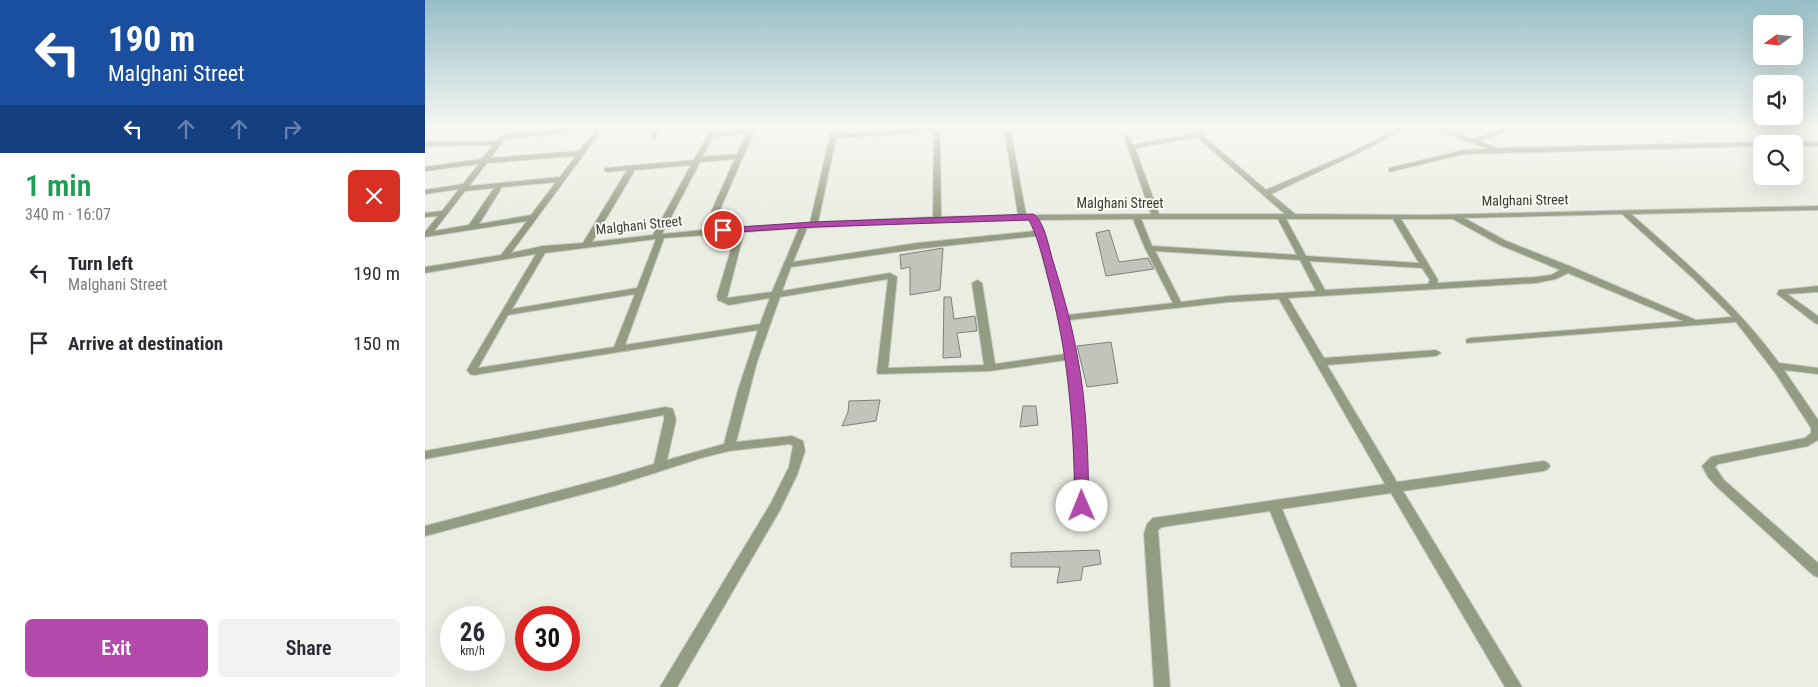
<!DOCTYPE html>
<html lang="en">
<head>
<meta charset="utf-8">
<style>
  :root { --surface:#fff; --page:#f2f2f3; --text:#2b2b33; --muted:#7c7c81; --accent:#b349ab }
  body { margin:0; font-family:"Roboto Condensed",sans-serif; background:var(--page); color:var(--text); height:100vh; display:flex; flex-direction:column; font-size:19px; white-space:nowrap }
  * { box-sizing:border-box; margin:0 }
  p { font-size:16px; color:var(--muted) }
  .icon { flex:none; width:28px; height:28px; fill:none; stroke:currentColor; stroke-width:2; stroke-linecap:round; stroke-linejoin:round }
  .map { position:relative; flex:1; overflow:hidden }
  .details { display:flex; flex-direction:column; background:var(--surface); width:425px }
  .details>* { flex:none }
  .banner { background:#1a4fa0; color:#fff; overflow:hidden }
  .needle { width:32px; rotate:255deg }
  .fabs { position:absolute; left:1328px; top:15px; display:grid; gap:10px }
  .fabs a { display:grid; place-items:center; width:50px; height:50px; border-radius:8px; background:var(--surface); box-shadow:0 5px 20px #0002; font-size:25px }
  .speed { position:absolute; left:15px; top:606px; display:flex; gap:10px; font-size:25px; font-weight:700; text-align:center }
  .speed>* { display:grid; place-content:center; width:65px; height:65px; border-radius:50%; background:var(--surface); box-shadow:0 5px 20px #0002; line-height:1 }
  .speed small { font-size:12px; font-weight:400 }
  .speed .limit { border:8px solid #d22; background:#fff; color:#111 }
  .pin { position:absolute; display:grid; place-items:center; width:42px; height:42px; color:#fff; margin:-21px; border:2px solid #fff; border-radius:50%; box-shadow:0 1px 5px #0007 }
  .me { position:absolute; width:55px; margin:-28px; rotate:359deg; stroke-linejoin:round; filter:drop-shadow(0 0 4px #0008) }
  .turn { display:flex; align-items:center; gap:18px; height:105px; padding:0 25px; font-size:22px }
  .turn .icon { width:65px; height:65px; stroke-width:2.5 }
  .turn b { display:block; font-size:35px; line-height:42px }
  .lanes { display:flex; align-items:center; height:48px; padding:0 25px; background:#0003; justify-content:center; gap:25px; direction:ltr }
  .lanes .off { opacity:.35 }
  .round { display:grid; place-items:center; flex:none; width:52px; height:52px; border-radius:8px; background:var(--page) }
  .summary { display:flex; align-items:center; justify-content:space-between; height:85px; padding:0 25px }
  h1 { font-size:30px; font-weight:600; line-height:38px; color:#1e9e55 }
  .primary-button { display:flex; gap:10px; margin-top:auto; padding:10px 25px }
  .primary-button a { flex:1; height:58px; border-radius:8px; background:var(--accent); color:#fff; font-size:20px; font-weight:600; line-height:58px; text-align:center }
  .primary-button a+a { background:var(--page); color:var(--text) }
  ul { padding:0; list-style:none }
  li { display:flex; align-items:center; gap:15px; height:70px; padding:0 25px }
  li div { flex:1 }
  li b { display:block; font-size:19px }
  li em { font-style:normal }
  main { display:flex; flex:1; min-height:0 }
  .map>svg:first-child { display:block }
  .building { fill:#c1c4ba; stroke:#7d8076 }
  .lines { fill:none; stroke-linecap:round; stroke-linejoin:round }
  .street-casing { stroke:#c7cac0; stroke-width:2 }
  .street { fill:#949b83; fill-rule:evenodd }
  .route { fill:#b349ab; stroke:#742f6f }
  .labels { text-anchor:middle; stroke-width:4; stroke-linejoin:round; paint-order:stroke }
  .street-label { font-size:14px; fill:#3b3c38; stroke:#f7faf0 }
</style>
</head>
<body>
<main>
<section class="details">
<div class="banner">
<div class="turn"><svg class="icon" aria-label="left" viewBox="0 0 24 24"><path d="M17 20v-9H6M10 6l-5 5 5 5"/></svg><div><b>190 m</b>Malghani Street</div></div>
<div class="lanes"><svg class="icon" aria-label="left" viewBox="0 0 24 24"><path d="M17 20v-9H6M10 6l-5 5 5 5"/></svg><svg class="icon off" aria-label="ahead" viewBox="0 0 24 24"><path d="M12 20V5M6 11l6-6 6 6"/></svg><svg class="icon off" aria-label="ahead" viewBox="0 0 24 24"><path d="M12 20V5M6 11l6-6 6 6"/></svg><svg class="icon off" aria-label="right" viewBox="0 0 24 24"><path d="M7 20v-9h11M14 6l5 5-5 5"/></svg></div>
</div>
<div class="summary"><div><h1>1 min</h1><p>340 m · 16:07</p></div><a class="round" style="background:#d93025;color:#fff"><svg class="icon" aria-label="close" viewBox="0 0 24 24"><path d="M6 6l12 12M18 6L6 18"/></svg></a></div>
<ul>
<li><svg class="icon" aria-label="left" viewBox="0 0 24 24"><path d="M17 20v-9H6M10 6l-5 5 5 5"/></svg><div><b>Turn left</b><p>Malghani Street</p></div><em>190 m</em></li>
<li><svg class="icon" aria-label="arrive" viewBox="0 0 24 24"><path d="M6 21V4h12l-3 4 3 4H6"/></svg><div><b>Arrive at destination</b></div><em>150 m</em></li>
</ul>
<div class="primary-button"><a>Exit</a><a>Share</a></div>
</section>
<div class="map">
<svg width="1393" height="687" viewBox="0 0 1393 687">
  <rect width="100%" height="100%" fill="#eaede2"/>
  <!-- building -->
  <g class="building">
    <path d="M684 230 694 262 723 258 729 269 681 276 671 233Z"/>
    <path d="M518 248 515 290 485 295V267L476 269 475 255Z"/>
    <path d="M519 297H526L529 319 550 316 552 331 532 333 536 357 518 358Z"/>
    <path d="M686 342 693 383 662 387 652 346Z"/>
    <path d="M455 400 451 421 417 426 423 412 424 401Z"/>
    <path d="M598 406H611L613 425 595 427Z"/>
    <path d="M674 550 676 564 658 567 656 580 632 583 635 567H586V553Z"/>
  </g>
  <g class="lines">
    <defs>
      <g id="street">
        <path d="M154 127H179L86 253 118 246 158 243 202 170 183 172 179 170 180 168 269 160 287 127H293L290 133 324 129 325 127H331L286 230 385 223 407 127H413L412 134 509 127H545L542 129 515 131 516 217 593 215 579 127H585L601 215 726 214 699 136 704 135 708 145 774 132 768 127H776L781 131V133L777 135 841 190 925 153 976 127H984L929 155 846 194 870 214 1000 215 1393 206V210L1206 214C1259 261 1312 305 1354 363L1393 368V374L1359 370 1393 420V440L1383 446 1293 464 1290 467 1299 480 1393 563V577L1388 575 1291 486 1283 477 1277 466 1286 457 1290 456 1380 438 1386 433V428L1351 374 1311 322 1042 343 1041 341 1042 339 1046 338 1258 321 1143 273 1131 279 1111 283 863 298 899 358 1011 350 1016 353 1011 356 902 365 972 482 1119 461 1123 463 1125 466 1123 469 1119 471 978 491 1097 687H1080L966 493 857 509 932 687H916L845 511 737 527 733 530 745 687H729L719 534 722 524 728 518 960 484 854 299 804 302 644 320 650 354 652 356 651 358 660 431 663 523 662 527 657 528 652 527 651 523 648 431 641 360 565 371 453 374 452 372 463 279 355 297 332 362 311 442 367 436 378 441 380 451 372 475 355 510 252 687H235L346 503 364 467 368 446 365 444 304 451 276 458 189 486 0 536V526L189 476 229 464 239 420V415L0 459V451L241 407 248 409 251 420 242 460 299 444 313 390 333 330 49 375 45 374 42 370 111 254 0 273V267L76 255 102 221 0 237V232L13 216 0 217V213L17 211 34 189 0 194V190L38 184 54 164 0 171V167L57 159 68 145 0 146V142L71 141 78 135ZM171 129 154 151 65 158 80 139ZM509 131 508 217 393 222 411 138ZM322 133 312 154 277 157 288 137ZM772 137 860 214H734L710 148ZM151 156 135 177 44 186 62 163ZM310 159 278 230 237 234 275 162ZM266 165 228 235 167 242 210 170ZM131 182 106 215 54 224 77 187ZM69 188 44 225 9 231 40 191ZM1197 214 1269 279 1307 317 1271 320 1147 267 1081 241 1039 218ZM708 219 720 248 748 303 642 315 620 233 613 220ZM716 219H853L872 255 727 246ZM861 219H968L994 263 881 256ZM976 219H1028L1075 245 1135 270 1126 275 1111 277 1012 283 1013 280ZM605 220 610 231 492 243 368 262 382 228 481 223ZM374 228 347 292 302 298 319 232ZM311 233 292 296 293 300 304 305 345 298 335 324 200 345 239 238ZM612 236 632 313 640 354 570 364 557 283 552 280 547 283 559 365 463 368 472 277 465 273 357 291 366 267 492 249ZM231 239 212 288 87 309 120 253ZM730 251 875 260 891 291 804 296 756 302ZM884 261 997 268 1005 280 1003 284 900 290ZM210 294 189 347 53 368 83 315Z"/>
        <path d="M231 127H237L230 139H226L225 138Z"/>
        <path d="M1013 127 1048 139 1082 127H1092L1055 141 1072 148 1336 142 1339 144H1336V146L1039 154 964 172V168L1039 150 1064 149 1011 130V128Z"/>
        <path d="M1369 142H1393V146H1369V144H1366Z"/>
        <path d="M1393 286V292L1362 294 1393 316V324L1390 323 1352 294 1354 290Z"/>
      </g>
    </defs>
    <!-- street casing -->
    <use href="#street" class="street-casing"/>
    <!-- street -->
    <use href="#street" class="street"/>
  </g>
  <!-- sky -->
  <linearGradient id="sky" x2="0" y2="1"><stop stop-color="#97bec6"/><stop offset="0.57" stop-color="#f6f7f2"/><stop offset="1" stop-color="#f6f7f2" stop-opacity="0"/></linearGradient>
  <rect width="1393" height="223" fill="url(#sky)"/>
  <!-- route -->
  <path class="route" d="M608 214C618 218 624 247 627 258 637 290 646 321 652 354 662 404 663 455 664 506L662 510 657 511 652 510 650 506C649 426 644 355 623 278 618 258 613 238 604 220L389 227 298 233 294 230 298 228 389 222Z"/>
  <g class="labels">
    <!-- street labels -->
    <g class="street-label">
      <text transform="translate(1100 200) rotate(-1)" y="5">Malghani Street</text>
      <text x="695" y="208">Malghani Street</text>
      <text transform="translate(214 225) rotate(-6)" y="5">Malghani Street</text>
    </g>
  </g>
</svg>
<div class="fabs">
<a><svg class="needle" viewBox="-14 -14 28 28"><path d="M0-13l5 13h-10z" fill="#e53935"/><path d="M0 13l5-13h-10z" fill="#7c7c81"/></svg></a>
<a><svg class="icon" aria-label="sound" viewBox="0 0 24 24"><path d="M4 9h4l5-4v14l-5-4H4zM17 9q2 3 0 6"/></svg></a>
<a><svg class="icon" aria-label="search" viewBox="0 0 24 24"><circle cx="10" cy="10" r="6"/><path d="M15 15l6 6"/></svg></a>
</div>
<div class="speed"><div>26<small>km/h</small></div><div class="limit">30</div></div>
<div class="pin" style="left:298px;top:230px;background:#d93025"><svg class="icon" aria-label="arrive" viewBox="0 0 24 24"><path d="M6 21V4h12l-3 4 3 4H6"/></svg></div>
<svg class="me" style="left:657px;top:506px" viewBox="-20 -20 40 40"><circle r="19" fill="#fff"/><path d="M0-13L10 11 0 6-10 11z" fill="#b349ab"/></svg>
</div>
</main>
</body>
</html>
